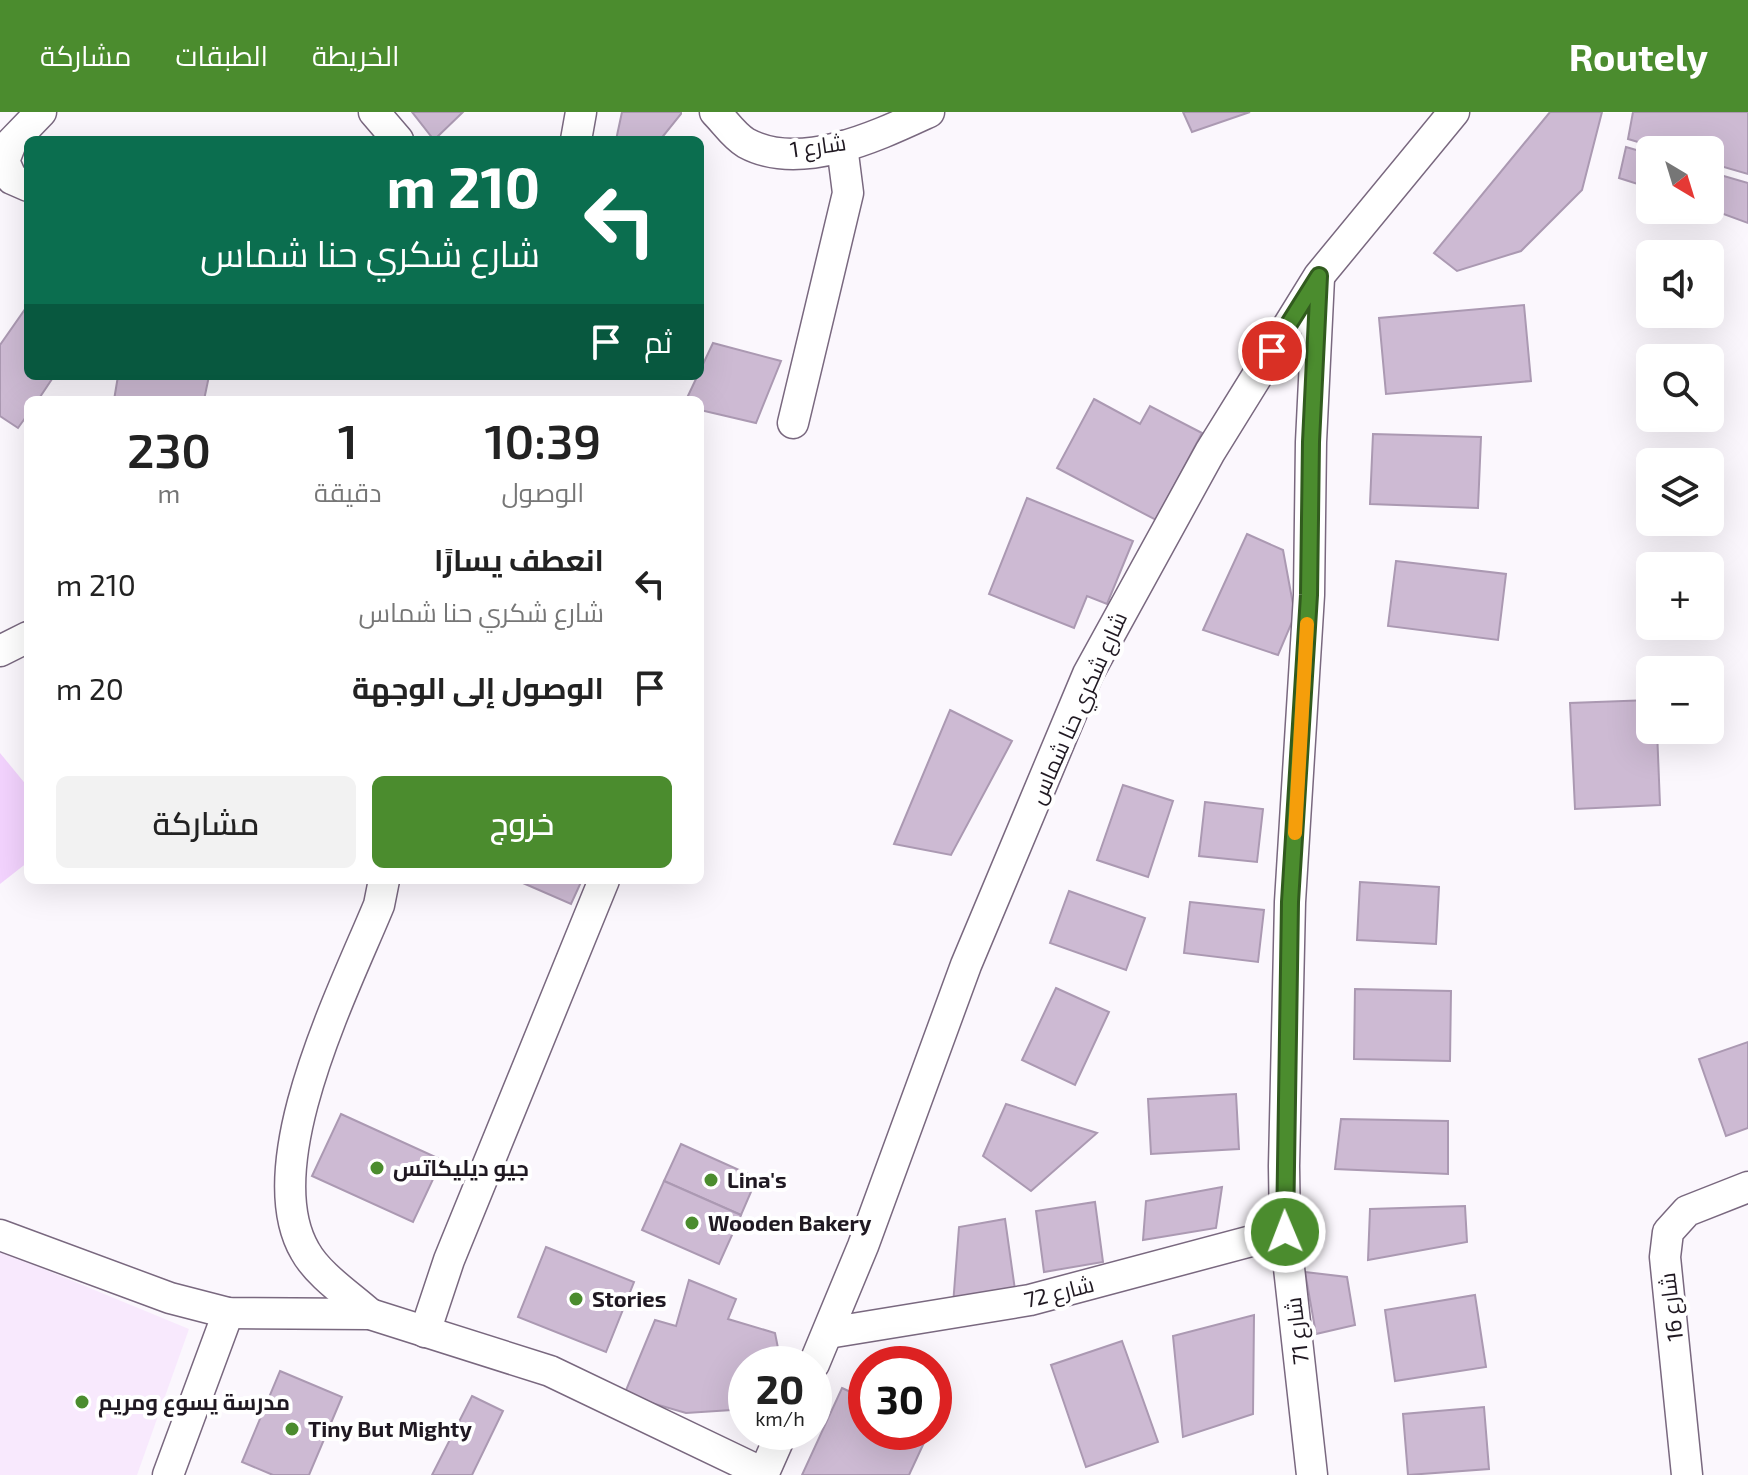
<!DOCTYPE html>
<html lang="ar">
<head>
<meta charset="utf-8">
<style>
  :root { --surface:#fff; --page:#f2f2f2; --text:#222; --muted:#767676; --accent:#4b8c2e }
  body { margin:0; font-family:"Exo 2",Cairo,sans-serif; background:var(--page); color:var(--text); direction:rtl; height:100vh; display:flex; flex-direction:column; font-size:30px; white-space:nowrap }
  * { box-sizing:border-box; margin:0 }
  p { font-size:26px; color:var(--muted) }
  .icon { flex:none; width:44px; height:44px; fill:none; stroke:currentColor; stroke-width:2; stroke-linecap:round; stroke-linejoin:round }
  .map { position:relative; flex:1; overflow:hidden; direction:ltr }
  .panel { position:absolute; left:24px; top:284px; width:680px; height:488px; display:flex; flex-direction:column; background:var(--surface); border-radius:12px; box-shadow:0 8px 32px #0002; direction:rtl }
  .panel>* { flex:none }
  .banner { position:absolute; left:24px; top:24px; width:680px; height:244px; border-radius:12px; box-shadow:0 8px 32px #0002; direction:rtl; background:#0b6e4f; color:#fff; overflow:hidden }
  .needle { width:52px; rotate:142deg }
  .buttons { position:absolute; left:1636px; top:24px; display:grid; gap:16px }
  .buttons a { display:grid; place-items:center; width:88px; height:88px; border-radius:12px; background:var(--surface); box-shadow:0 8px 32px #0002; font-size:40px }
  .speed { position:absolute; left:728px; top:1234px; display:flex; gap:16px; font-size:40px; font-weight:700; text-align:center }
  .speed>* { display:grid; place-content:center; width:104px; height:104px; border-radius:50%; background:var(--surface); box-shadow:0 8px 32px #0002; line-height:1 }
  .speed small { font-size:20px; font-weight:400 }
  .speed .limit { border:12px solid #d22; background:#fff; color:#111 }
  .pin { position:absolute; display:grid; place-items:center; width:68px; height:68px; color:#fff; margin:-34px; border:4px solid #fff; border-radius:50%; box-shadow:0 2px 8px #0007 }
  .me { position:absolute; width:88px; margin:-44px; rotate:359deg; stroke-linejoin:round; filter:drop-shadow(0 0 6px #0008) }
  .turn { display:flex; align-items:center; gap:28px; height:168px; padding:0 32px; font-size:36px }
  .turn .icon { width:104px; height:104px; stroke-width:2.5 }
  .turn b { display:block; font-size:56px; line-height:68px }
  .then { display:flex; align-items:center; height:76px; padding:0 32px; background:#0003; gap:16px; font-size:30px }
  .eta { display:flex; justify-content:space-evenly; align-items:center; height:136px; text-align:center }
  .eta b { font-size:48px; font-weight:600; line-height:56px }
  .button { display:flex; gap:16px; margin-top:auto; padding:16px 32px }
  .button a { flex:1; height:92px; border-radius:12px; background:var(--accent); color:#fff; font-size:32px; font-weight:600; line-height:92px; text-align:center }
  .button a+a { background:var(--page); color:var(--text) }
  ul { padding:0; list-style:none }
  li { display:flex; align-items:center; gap:24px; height:104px; padding:0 32px }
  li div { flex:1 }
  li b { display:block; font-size:30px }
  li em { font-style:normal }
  header { display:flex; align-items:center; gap:48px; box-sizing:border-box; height:112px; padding:0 40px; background:var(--accent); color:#fff }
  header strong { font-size:38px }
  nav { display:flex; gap:44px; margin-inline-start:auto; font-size:28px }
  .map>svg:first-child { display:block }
  .built { fill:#f8e9fd }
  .green { fill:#f3d3fe }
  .building { fill:#cdbad3; stroke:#ab99b2; stroke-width:2 }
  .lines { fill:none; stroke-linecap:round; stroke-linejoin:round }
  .minor-casing { stroke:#79687f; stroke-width:33 }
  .minor { stroke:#fff; stroke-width:30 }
  .route-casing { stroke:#315b1e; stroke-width:20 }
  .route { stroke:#4b8c2e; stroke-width:14 }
  .slow { stroke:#f59e0b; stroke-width:14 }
  .poi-dot { fill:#4b8c2e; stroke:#fff; stroke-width:3 }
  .labels { text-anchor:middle; stroke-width:8; stroke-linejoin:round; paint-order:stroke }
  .street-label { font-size:22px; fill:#201922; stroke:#fff }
  .poi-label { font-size:22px; font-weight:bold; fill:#201922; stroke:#fff; text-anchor:start }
</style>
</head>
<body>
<header>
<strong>Routely</strong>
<nav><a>الخريطة</a><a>الطبقات</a><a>مشاركة</a></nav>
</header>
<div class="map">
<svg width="1748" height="1363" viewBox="0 0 1748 1363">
  <rect width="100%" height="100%" fill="#fbf7fd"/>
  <!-- built -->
  <path class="built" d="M0 1139 189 1217 137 1363H0Z"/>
  <!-- green -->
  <path class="green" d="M0 641 28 675V750L0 772Z"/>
  <!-- building -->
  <g class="building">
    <path d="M412 0H463L434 28Z"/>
    <path d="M622 0H681V2L660 28H616Z"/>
    <path d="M1183 0H1250L1192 20Z"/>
    <path d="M1550 0H1602L1582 78 1521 139 1457 159 1434 141Z"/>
    <path d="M1633 0H1748V62L1710 51V38H1665L1628 27Z"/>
    <path d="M1626 35 1650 42V76L1619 66Z"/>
    <path d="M1710 60 1748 71V111L1710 97Z"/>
    <path d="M28 193V264H54L38 288H28V302L18 316 0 304V233Z"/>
    <path d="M1524 193 1531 269 1386 282 1379 206Z"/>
    <path d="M713 231 781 249 756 311 700 298V288H686Z"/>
    <path d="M118 264H209L204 288H114Z"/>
    <path d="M1094 287 1140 312 1150 294 1202 321 1156 408 1057 356Z"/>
    <path d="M1373 322 1481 325 1478 396 1370 392Z"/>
    <path d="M1027 386 1133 429 1107 492 1087 484 1074 516 989 482Z"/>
    <path d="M1247 422 1283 438 1295 503 1278 543 1203 518Z"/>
    <path d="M1396 449 1506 462 1498 528 1388 514Z"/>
    <path d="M1650 588V618H1657L1660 693 1575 697 1570 591Z"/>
    <path d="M950 598 1012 629 951 743 894 732Z"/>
    <path d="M1123 673 1173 689 1148 765 1097 748Z"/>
    <path d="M1205 690 1263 697 1257 750 1199 744Z"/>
    <path d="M516 768H582L571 792Z"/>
    <path d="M1360 770 1439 775 1436 832 1357 828Z"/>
    <path d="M1069 779 1145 806 1126 858 1050 831Z"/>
    <path d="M1190 790 1264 798 1258 850 1184 841Z"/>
    <path d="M1056 876 1109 900 1075 973 1022 948Z"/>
    <path d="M1355 877 1451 879 1450 949 1354 947Z"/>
    <path d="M1748 930V1016L1726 1024 1699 947Z"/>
    <path d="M1236 982 1239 1037 1151 1042 1148 987Z"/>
    <path d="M1006 992 1097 1021 1031 1079 983 1044Z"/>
    <path d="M341 1002 442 1048 413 1110 312 1064Z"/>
    <path d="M1341 1007 1448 1009V1062L1335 1057Z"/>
    <path d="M681 1032 757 1066 741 1103 664 1069Z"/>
    <path d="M664 1069 741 1103 719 1152 642 1118Z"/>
    <path d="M1222 1075 1216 1116 1143 1128 1146 1089Z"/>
    <path d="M1095 1090 1103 1150 1044 1160 1036 1099Z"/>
    <path d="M1465 1094 1467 1130 1368 1148 1370 1097Z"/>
    <path d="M1005 1107 1016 1185 953 1193 959 1115Z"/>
    <path d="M546 1135 634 1170 606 1240 518 1205Z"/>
    <path d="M1305 1160 1347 1165 1355 1213 1316 1222Z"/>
    <path d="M689 1168 736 1187 728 1207 775 1221 781 1251 746 1252V1290L732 1298 686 1301 624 1283 655 1208 676 1214Z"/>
    <path d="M1475 1183 1486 1255 1395 1269 1385 1198Z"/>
    <path d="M1254 1203 1253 1302 1183 1325 1173 1224Z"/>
    <path d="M1122 1229 1158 1330 1086 1355 1051 1253Z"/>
    <path d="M280 1259 342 1285 309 1363H273L242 1350Z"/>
    <path d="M842 1276 866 1287V1320H929L909 1363H802Z"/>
    <path d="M472 1284 503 1299 472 1363H432Z"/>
    <path d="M1484 1295 1489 1357 1408 1363 1403 1302Z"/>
  </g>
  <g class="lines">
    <defs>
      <g id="minor">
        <path d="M374 0 398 28"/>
        <path d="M715 0C725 10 734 24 746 31 801 61 879 23 929 0"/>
        <path d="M576 28 581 0"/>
        <path d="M28 74 12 67 4 49 11 31 41 0"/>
        <path d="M793 311 848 81 842 34"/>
        <path d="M0 539 28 525"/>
        <path d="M0 1123 170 1186 228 1201 370 1202 550 1259 763 1361"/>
        <path d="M370 1202C350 1184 318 1163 305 1139 255 1053 344 878 379 793L384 768"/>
        <path d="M425 1220 449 1148 604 768"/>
        <path d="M828 1221 1030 1188 1285 1120"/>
        <path d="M814 1252 863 1134 966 853 1088 562 1210 340 1319 164 1454 0"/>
        <path d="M168 1363 228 1201"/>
        <path d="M763 1363 782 1320"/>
        <path d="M1312 1363 1285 1120 1284 1054 1290 790 1309 483 1311 330 1319 166"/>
        <path d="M1687 1363 1665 1145 1668 1120 1687 1099 1748 1075"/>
      </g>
    </defs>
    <!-- minor casing -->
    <use href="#minor" class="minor-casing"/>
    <!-- minor -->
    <use href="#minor" class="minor"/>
  </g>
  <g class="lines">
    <defs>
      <path id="route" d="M1272 239 1319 164 1311 330 1309 483 1290 790 1285 1120"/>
    </defs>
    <!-- route casing -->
    <use href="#route" class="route-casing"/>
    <!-- route -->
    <use href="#route" class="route"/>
    <!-- slow -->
    <path class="slow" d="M1295 721 1307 512"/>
  </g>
  <!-- markers -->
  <g class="poi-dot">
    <circle cx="377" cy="1056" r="8"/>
    <circle cx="711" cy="1068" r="8"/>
    <circle cx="692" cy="1111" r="8"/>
    <circle cx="576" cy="1187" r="8"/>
    <circle cx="82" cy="1290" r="8"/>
    <circle cx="292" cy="1317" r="8"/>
  </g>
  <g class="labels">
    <!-- street labels -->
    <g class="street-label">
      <text transform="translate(818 34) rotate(-8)" y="8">شارع 1</text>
      <text transform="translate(1078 596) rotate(-66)" y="8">شارع شكري حنا شماس</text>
      <text transform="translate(1059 1180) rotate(-14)" y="8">شارع 72</text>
      <text transform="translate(1671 1195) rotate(-97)" y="8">شارع 16</text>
      <text transform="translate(1297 1219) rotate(-97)" y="8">شارع 71</text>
    </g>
    <!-- poi labels -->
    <g class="poi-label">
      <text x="393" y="1064">جيو ديليكاتس</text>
      <text x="727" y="1076">Lina's</text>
      <text x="708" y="1119">Wooden Bakery</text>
      <text x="592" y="1195">Stories</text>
      <text x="98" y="1298">مدرسة يسوع ومريم</text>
      <text x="308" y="1325">Tiny But Mighty</text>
    </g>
  </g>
</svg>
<div class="buttons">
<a><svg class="needle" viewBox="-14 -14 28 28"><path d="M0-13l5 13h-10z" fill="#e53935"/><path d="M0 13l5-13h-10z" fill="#767676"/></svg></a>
<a><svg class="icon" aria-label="sound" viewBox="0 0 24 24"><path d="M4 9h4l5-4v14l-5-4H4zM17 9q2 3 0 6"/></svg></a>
<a><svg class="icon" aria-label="search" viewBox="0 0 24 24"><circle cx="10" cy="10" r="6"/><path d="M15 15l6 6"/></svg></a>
<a><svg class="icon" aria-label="layers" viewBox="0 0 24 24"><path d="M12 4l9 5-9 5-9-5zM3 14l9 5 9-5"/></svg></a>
<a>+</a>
<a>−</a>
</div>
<div class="speed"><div>20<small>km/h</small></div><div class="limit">30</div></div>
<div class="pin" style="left:1272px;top:239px;background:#d93025"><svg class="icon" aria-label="arrive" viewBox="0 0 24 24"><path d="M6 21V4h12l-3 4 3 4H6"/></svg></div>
<svg class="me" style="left:1285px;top:1120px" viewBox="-20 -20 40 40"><circle r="17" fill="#4b8c2e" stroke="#fff" stroke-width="3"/><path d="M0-11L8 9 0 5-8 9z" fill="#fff"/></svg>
<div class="banner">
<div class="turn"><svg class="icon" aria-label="left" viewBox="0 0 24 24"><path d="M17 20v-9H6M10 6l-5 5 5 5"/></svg><div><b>210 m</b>شارع شكري حنا شماس</div></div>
<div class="then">ثم<svg class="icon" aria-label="arrive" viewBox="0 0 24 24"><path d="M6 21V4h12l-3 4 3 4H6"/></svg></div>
</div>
<section class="panel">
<div class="eta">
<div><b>10:39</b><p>الوصول</p></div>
<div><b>1</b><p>دقيقة</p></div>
<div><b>230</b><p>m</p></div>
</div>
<ul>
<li><svg class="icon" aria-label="left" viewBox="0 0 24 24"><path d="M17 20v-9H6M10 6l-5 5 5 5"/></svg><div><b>انعطف يسارًا</b><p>شارع شكري حنا شماس</p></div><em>210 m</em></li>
<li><svg class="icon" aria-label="arrive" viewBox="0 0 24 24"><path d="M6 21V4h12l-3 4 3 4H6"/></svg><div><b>الوصول إلى الوجهة</b></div><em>20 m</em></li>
</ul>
<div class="button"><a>خروج</a><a>مشاركة</a></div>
</section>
</div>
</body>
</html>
